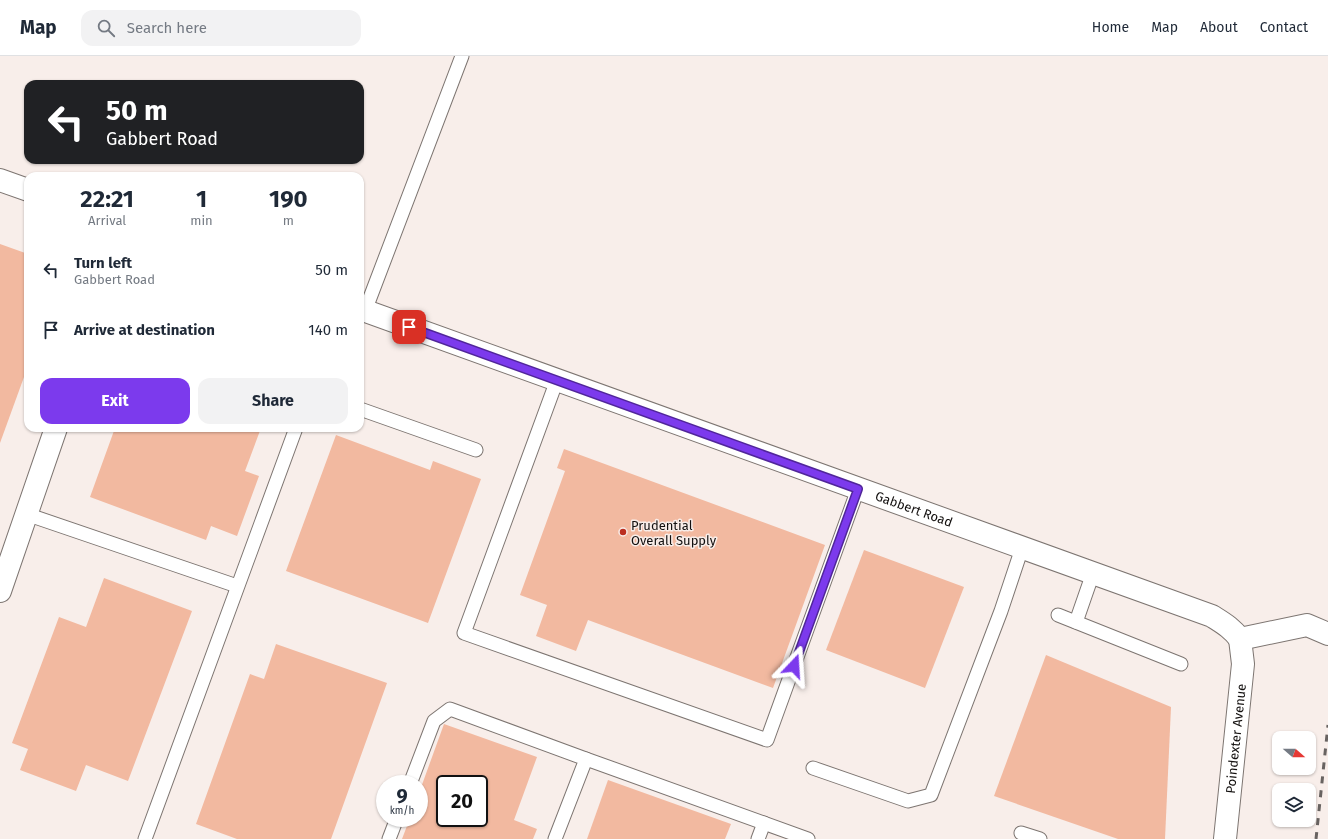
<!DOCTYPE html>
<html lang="en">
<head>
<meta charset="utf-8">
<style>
  :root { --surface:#fff; --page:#f2f2f3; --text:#1f2937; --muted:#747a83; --line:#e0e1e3; --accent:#7c3aed }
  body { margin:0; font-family:"Fira Sans",sans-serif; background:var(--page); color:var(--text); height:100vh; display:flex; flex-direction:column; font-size:15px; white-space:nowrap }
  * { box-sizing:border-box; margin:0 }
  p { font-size:13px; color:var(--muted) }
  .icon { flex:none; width:22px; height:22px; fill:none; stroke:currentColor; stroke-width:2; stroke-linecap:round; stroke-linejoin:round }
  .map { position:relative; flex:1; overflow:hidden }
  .side { position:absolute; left:24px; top:116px; width:340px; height:260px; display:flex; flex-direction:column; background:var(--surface); border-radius:12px; box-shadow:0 1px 3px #0004 }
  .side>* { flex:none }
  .guide { position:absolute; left:24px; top:24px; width:340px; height:84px; border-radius:12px; box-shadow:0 1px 3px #0004; background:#202124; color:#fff; overflow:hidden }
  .needle { width:26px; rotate:110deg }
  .fabs { position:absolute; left:1272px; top:675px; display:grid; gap:8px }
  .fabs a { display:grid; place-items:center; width:44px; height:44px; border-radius:8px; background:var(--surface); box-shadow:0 1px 3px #0004; font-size:20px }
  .speed { position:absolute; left:376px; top:719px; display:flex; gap:8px; font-size:20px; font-weight:700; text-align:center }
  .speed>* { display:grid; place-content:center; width:52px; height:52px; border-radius:50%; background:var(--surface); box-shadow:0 1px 3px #0004; line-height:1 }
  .speed small { font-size:10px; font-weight:400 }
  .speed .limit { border:2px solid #111; border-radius:6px; background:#fff; color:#111 }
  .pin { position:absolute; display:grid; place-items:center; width:34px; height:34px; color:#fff; margin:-17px; border-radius:8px; box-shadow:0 2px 6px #0006 }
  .me { position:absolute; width:44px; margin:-22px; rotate:20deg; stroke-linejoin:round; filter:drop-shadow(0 0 3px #0008) }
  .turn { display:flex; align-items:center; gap:14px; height:84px; padding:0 16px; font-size:18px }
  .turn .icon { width:52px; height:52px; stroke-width:2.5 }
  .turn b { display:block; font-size:28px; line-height:34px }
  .eta { display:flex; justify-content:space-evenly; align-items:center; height:68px; text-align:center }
  .eta b { font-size:24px; font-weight:700; line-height:28px }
  .cta { display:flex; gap:8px; margin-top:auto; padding:8px 16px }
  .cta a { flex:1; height:46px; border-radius:12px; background:var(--accent); color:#fff; font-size:16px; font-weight:700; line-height:46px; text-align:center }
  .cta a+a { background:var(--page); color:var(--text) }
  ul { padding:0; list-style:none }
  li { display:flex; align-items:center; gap:12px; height:60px; padding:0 16px }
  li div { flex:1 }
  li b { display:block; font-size:15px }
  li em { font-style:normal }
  header { display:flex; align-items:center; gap:24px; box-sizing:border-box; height:56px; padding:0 20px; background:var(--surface); border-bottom:1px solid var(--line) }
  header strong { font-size:19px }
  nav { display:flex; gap:22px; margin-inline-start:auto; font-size:14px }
  .search { width:280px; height:36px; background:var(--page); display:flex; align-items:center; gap:10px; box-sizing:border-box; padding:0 14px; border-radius:12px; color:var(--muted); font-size:15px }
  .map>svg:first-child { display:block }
  .building { fill:#f2b9a0; fill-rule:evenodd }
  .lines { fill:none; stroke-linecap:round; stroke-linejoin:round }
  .service-casing { stroke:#7d7571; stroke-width:15 }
  .minor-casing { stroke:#7d7571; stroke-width:24 }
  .service { stroke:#fff; stroke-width:13 }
  .minor { stroke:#fff; stroke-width:22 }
  .rail { stroke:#686361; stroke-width:3; stroke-dasharray:7 7; stroke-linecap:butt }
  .route-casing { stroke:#51269a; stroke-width:10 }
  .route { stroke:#7c3aed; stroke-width:7 }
  .poi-dot { fill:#bb2e20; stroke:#f8eeea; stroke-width:1.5 }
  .labels { text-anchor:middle; stroke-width:3; stroke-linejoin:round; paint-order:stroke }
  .street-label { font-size:13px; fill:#13100f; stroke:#f8eeea }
  .poi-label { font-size:13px; fill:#13100f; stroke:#f8eeea; text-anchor:start }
</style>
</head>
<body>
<header>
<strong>Map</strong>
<div class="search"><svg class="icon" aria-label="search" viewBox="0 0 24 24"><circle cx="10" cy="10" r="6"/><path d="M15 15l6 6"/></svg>Search here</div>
<nav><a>Home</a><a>Map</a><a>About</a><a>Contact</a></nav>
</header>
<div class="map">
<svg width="1328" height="783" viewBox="0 0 1328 783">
  <rect width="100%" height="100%" fill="#f8eeea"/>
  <!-- building -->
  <g class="building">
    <path d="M0 188 28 198V310L0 387Z"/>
    <path d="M115 372H261L245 415 259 420 237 480 211 470 206 484 90 441Z"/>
    <path d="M336 379 430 414 433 405 481 423 428 567 286 515Z"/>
    <path d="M564 393 825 489 773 632 588 564 576 595 536 580 547 549 520 539 565 415 557 412Z"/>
    <path d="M864 494 964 531 925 632 826 594Z"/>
    <path d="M104 522 192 555 128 725 86 709 76 735 20 714 28 693 12 687 59 561 86 571Z"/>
    <path d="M276 588 387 627 331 783H237L196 768 250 618 264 623Z"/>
    <path d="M1046 599 1171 651 1165 783H1118L994 740Z"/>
    <path d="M444 668 537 701 514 764 537 773 533 783H402L410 762H419V737ZM445 728H479V762H445Z"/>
    <path d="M608 724 731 768 725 783H587Z"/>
  </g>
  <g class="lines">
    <defs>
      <g id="service">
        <path d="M365 255 462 0"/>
        <path d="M557 324 464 577 767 684 858 433"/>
        <path d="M360 353 476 394"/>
        <path d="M26 458 237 530"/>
        <path d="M1058 559 1181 608"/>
        <path d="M1076 566 1093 517"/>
        <path d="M586 703 808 783"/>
        <path d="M813 712 908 745 931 739 1001 555 1022 492"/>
        <path d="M410 728 434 665 450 653 586 703 555 783"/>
        <path d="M1021 777 1040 783"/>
        <path d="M145 783 296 372"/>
        <path d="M389 783 397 762"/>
        <path d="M758 783 764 767"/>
      </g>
      <g id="minor">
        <path d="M0 124 28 134"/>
        <path id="s1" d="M360 253 1212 560C1223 567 1232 572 1240 583L1307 569 1328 578"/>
        <path d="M0 535 56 372"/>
        <path id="s2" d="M1225 783 1243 608 1240 583"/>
      </g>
    </defs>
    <!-- service casing -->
    <use href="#service" class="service-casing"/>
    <!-- minor casing -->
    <use href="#minor" class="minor-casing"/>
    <!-- service -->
    <use href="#service" class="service"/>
    <!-- minor -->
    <use href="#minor" class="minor"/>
    <!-- rail -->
    <path class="rail" d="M1316 783 1328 669"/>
  </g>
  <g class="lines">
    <defs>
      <path id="route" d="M409 271 858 433 794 610"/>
    </defs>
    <!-- route casing -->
    <use href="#route" class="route-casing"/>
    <!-- route -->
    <use href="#route" class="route"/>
  </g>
  <!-- markers -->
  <circle class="poi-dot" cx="623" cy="476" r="4"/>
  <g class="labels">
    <!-- street labels -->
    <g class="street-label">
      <text dy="5" stroke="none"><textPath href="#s1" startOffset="589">Gabbert Road</textPath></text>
      <text dy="5" stroke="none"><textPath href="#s2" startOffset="101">Poindexter Avenue</textPath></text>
    </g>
    <!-- poi labels -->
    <g class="poi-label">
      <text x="631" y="474">Prudential<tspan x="631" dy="15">Overall Supply</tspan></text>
    </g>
  </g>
</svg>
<div class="fabs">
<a><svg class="needle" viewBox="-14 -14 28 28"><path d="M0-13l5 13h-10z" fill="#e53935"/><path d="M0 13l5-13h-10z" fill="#747a83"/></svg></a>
<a><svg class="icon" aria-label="layers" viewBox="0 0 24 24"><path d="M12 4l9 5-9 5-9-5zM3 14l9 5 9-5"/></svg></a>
</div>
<div class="speed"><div>9<small>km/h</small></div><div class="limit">20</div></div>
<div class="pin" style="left:409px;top:271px;background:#d93025"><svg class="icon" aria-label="arrive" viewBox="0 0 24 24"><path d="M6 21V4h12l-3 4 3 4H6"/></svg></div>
<svg class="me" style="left:794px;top:610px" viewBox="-20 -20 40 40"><path d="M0-17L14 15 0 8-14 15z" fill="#7c3aed" stroke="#fff" stroke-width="4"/></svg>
<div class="guide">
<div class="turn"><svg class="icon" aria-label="left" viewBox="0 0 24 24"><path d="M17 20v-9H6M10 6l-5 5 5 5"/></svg><div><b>50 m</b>Gabbert Road</div></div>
</div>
<section class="side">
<div class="eta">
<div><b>22:21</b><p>Arrival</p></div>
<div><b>1</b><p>min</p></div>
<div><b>190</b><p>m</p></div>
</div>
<ul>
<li><svg class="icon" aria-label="left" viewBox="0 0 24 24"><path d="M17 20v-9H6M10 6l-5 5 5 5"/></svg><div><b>Turn left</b><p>Gabbert Road</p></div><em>50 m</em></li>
<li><svg class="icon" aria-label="arrive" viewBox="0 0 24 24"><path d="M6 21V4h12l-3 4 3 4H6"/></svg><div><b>Arrive at destination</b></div><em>140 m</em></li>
</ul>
<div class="cta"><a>Exit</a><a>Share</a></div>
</section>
</div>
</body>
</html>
